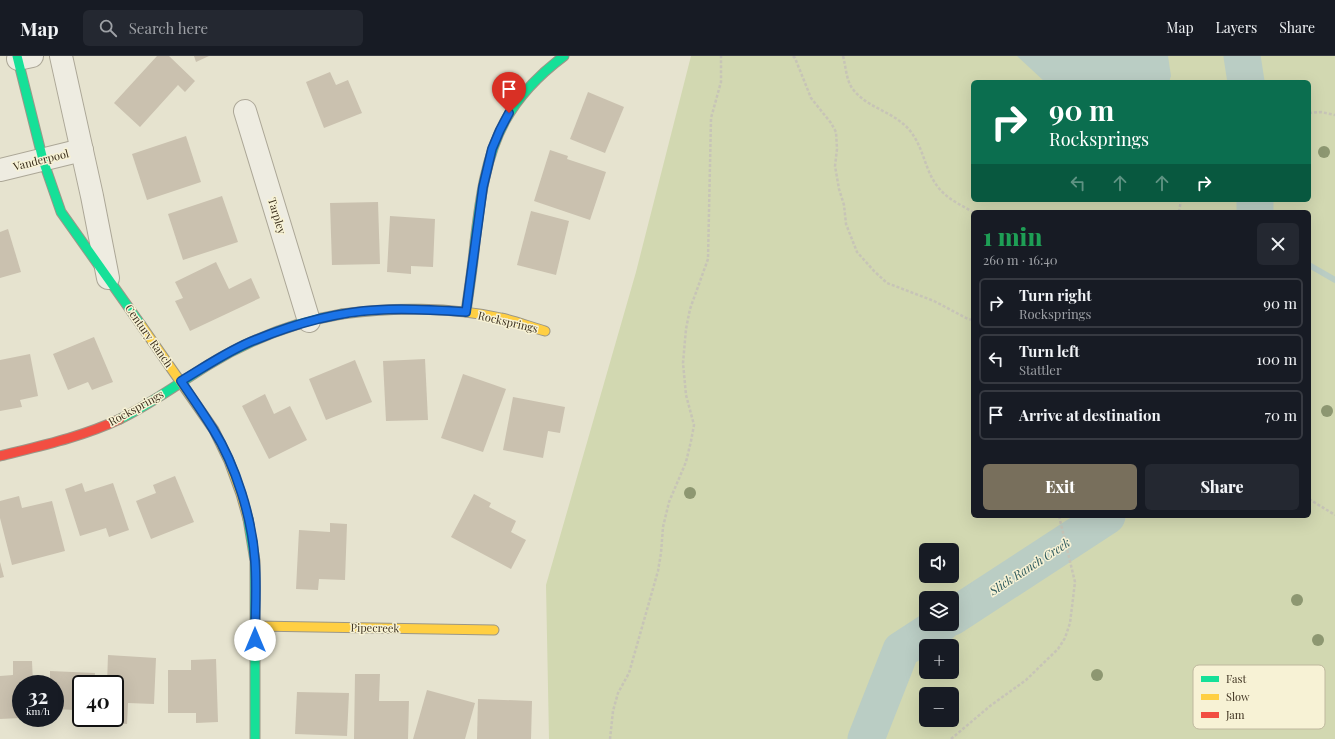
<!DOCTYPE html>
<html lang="en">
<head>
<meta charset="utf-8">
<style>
  :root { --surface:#171b24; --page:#242831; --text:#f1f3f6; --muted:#9ea1a6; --line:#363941; --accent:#786f5c }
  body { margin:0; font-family:"Playfair Display",serif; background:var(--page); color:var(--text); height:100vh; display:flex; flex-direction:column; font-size:15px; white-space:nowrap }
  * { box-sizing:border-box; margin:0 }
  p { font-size:13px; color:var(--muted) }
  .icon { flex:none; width:22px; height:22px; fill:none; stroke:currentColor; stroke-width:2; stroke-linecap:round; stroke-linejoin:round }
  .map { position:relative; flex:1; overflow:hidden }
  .drawer { position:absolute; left:971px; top:154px; width:340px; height:308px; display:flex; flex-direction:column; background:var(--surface); border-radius:6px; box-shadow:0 4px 16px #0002 }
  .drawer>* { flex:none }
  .guide { position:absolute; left:971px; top:24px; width:340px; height:122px; border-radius:6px; box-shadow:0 4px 16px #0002; background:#0b6e4f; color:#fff; overflow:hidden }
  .controls { position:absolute; left:919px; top:487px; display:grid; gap:8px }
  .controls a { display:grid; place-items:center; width:40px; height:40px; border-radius:6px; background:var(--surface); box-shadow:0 4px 16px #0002; font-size:20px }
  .speed { position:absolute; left:12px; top:619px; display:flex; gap:8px; font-size:20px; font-weight:700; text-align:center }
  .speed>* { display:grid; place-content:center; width:52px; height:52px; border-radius:50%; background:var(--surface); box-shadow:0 4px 16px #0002; line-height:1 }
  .speed small { font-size:10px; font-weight:400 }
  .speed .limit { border:2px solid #111; border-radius:6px; background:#fff; color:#111 }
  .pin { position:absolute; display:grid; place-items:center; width:34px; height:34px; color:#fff; margin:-41px -17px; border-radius:50% 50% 50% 0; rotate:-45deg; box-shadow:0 0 4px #0007 }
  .pin .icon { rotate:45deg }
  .me { position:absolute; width:44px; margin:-22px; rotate:0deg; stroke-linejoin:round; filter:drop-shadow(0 0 3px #0008) }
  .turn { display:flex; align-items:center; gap:14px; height:84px; padding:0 12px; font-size:18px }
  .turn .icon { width:52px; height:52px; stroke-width:2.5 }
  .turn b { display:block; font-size:28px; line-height:34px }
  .lanes { display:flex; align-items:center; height:38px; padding:0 12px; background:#0003; justify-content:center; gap:20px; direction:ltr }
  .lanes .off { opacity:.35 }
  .round { display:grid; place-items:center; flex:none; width:42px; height:42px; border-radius:6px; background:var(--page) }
  .head { display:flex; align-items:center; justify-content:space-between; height:68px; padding:0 12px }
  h1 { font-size:24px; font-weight:800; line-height:30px; color:#1e9e55 }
  .button { display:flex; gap:8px; margin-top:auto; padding:8px 12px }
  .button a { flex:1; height:46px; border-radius:6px; background:var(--accent); color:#fff; font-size:16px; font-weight:800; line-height:46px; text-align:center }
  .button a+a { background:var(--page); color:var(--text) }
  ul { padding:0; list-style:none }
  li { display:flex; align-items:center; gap:12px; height:50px; margin:0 8px 6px; padding:0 4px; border:2px solid var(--line); border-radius:6px }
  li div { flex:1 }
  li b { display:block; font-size:15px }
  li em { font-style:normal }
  header { display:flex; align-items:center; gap:24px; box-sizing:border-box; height:56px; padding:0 20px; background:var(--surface); border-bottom:1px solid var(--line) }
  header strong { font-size:19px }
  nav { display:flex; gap:22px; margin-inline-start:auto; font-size:14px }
  .search { width:280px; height:36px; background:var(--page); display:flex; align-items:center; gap:10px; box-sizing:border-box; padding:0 14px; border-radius:6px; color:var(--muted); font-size:15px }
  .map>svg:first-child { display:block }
  .green { fill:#d2d8b1; fill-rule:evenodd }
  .water { fill:#bacdc4 }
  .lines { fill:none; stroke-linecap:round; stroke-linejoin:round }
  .stream { stroke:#bacdc4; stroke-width:6 }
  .river { stroke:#bacdc4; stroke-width:37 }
  .building { fill:#cac1af }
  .street-casing { stroke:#aca797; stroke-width:24 }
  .fast-casing { stroke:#9b9788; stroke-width:11 }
  .slow-casing { stroke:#9b9788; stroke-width:11 }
  .jam-casing { stroke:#9b9788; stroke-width:11 }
  .path { stroke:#c7c4b7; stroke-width:2.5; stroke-dasharray:3 2; stroke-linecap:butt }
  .street { stroke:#eeece1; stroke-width:22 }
  .fast { stroke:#16e098; stroke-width:9 }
  .slow { stroke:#ffcf43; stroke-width:9 }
  .jam { stroke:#f24e42; stroke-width:9 }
  .tree { fill:#8d9771 }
  .route-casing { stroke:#114b97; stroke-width:10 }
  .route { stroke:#1a73e8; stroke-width:7 }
  .labels { text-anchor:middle; stroke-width:3; stroke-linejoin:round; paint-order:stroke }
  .street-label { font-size:11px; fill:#3c301e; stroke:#f7f2d5 }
  .water-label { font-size:12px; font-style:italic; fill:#2d595c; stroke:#f7f2d5 }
  .key { fill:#f7f2d5; stroke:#bfb89e; stroke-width:1 }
  .key-label { font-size:11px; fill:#3c301e }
</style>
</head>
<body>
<header>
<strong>Map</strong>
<div class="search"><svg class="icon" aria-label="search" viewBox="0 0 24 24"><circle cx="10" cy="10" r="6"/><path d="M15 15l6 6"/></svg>Search here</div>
<nav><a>Map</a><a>Layers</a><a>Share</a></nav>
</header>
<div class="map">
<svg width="1335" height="683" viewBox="0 0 1335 683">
  <rect width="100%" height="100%" fill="#e6e3cf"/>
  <!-- green -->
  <path class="green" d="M691 0H1335V683H549L546 529 636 216ZM973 26H1309V144H973ZM973 156H1309V460H973ZM926 494H952V520H926ZM926 542H952V568H926ZM926 590H952V616H926ZM926 638H952V664H926Z"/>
  <!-- water -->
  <path class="water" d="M1017 0H1168L1171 20 1169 26H1045Z"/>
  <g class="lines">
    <!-- stream -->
    <g class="stream">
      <path d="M1255 144 1261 156"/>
      <path d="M1309 209 1335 224"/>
    </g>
    <!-- river -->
    <g class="river">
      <path d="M1242 0 1246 26"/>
      <path d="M1255 156V144"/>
      <path d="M952 561 1107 460"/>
      <path d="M866 683 901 594 941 568"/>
    </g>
  </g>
  <!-- building -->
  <g class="building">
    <path d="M157 0H169L195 25 185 36 178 29 140 71 114 47Z"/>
    <path d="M194 0H209L196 6Z"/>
    <path d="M330 16 336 29 348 24 362 57 324 72 306 26Z"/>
    <path d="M588 36 624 51 605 97 570 83Z"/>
    <path d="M186 80 201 126 147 144 132 98Z"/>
    <path d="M550 94 568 100 567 103 606 116 590 164 534 145Z"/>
    <path d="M222 140 238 186 183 204 168 158Z"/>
    <path d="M378 146 380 208 332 209 330 147Z"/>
    <path d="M531 155 569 165 556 219 517 209Z"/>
    <path d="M390 160 435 163 433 211 411 210V218L387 216Z"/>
    <path d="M8 173 21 216 0 222V176Z"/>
    <path d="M216 206 229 233 251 222 260 242 190 275 175 245 183 242 175 226Z"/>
    <path d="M94 281 113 326 92 334 88 326 68 334 53 298Z"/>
    <path d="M30 298 38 340 20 344 22 351 0 355V304Z"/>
    <path d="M425 303 428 364 386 365 383 305Z"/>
    <path d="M355 304 372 346 326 364 309 323Z"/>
    <path d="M463 318 506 333 483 396 441 382Z"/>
    <path d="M265 338 274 358 290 350 307 384 269 403 242 350Z"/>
    <path d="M513 341 565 351 560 377 548 375 543 402 503 394Z"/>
    <path d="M175 420 194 466 151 483 136 445 156 437 153 429Z"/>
    <path d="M82 427 85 436 113 427 129 474 109 481 106 472 80 480 65 433Z"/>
    <path d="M474 438 491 447 489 451 516 465 511 476 526 484 511 513 451 481Z"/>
    <path d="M19 440 22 452 52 445 65 495 12 509 0 462V445Z"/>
    <path d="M330 467 347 468 345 524 319 523 318 534 296 533 299 474 330 476Z"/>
    <path d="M0 506 4 521 0 522Z"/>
    <path d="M108 599 156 602 154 648 128 647 127 668 105 666V662H115V628H107Z"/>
    <path d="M216 603 218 666 196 667V657H168V614H191V604Z"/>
    <path d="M13 605H32L33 628H21V662L0 663V620L13 619Z"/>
    <path d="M50 615 95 617 94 628H81V662H93V668L73 667 74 654 55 653V628H50Z"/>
    <path d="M355 618H380L379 645H409L408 683H354Z"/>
    <path d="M427 634 475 647 465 683H413Z"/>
    <path d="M297 636 349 637 347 680 295 678Z"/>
    <path d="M478 643 532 645 531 683H477Z"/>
  </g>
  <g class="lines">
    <defs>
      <g id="street">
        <path d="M61 0 92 140 108 222"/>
        <path d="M18 3 32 0"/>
        <path d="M245 55 309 265"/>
        <path d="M0 114 82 94"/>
      </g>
      <g id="fast">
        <path d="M17 0 43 104 61 156 141 269"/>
        <path d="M466 256C469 233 473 210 475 186 480 145 485 102 505 65 519 39 540 18 564 0"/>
        <path d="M120 363C151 348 179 327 208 309 249 284 294 266 342 258"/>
        <path d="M248 463 255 505V683"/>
      </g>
      <g id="slow">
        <path d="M342 258C390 251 452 251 501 262 516 265 530 271 545 275"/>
        <path d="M141 269 214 374 229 405 241 438 248 463"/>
        <path d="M255 570 494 574"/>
      </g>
      <path id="jam" d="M0 400C40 390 82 381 120 363"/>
    </defs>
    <!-- street casing -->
    <use href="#street" class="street-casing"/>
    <!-- fast casing -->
    <use href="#fast" class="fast-casing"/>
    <!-- slow casing -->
    <use href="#slow" class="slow-casing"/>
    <!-- jam casing -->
    <use href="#jam" class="jam-casing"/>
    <!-- path -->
    <g class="path">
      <path d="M793 0 795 2 811 42 831 67 836 76 837 93 835 110 839 133 844 149 846 168 857 196 874 215 887 227 934 245 968 263 973 264"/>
      <path d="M843 0C846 11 846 23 852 32 867 53 895 55 911 76 924 93 925 115 938 131 947 143 961 149 973 156"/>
      <path d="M1309 57 1321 56 1335 59"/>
      <path d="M1179 156 1181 144"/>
      <path d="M1309 443 1335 459"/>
      <path d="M610 683 613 655 618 637 629 617 658 515 661 497 663 471 669 446 686 406 691 385 694 369 686 339 683 307 686 273 690 253 708 203 711 62 721 26V0"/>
      <path d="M951 683 990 650 1026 624 1058 593 1065 582 1070 567 1075 526 1059 460"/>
    </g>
    <!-- street -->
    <use href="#street" class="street"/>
    <!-- fast -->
    <use href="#fast" class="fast"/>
    <!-- slow -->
    <use href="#slow" class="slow"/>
    <!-- jam -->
    <use href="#jam" class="jam"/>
  </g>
  <!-- trees -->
  <g class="tree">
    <circle cx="1324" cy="96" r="6"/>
    <circle cx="1327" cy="355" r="6"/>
    <circle cx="690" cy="437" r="6"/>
    <circle cx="1297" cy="544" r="6"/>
    <circle cx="1318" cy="584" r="6"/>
    <circle cx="1097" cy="619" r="6"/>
  </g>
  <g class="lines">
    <defs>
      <path id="route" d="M255 584C255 558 257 531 255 505 252 462 236 410 213 373 203 357 192 341 181 325 205 311 229 294 255 284 294 268 336 256 378 254 408 252 437 254 466 256L483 131 492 93 500 74 509 57"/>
    </defs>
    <!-- route casing -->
    <use href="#route" class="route-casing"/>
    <!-- route -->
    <use href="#route" class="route"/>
  </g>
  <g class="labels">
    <!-- street labels -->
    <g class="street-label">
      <text transform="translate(41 104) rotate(-14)" y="4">Vanderpool</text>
      <text transform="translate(277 160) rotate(73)" y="4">Tarpley</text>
      <text transform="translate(508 266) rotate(13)" y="4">Rocksprings</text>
      <text transform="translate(149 280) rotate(55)" y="4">Century Ranch</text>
      <text transform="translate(136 352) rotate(-29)" y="4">Rocksprings</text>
      <text transform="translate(375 572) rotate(1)" y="4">Pipecreek</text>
    </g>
    <!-- water labels -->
    <g class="water-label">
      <text transform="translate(1030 511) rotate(-33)" y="4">Slick Ranch Creek</text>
    </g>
  </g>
  <!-- legend -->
  <rect x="1193" y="609" width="132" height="64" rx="6" class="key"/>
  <rect x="1201" y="620" width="18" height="6" fill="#16e098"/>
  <rect x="1201" y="638" width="18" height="6" fill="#ffcf43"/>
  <rect x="1201" y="656" width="18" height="6" fill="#f24e42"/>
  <g class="key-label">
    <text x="1226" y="627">Fast</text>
    <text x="1226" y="645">Slow</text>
    <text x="1226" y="663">Jam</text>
  </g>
</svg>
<div class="controls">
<a><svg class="icon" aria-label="sound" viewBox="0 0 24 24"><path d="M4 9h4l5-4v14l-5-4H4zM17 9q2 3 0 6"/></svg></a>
<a><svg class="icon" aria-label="layers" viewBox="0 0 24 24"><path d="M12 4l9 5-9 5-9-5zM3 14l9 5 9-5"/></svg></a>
<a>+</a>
<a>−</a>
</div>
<div class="speed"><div>32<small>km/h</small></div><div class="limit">40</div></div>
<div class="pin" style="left:509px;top:57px;background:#d93025"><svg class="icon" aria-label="arrive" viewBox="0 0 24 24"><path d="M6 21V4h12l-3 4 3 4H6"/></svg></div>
<svg class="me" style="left:255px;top:584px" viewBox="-20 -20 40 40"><circle r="19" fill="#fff"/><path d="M0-13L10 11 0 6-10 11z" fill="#1a73e8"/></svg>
<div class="guide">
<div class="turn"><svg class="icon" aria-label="right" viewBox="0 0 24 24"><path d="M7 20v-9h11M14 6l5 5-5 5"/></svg><div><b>90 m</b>Rocksprings</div></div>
<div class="lanes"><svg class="icon off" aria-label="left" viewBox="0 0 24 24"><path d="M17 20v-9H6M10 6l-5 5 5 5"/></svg><svg class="icon off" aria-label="ahead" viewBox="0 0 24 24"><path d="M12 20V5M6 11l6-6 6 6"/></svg><svg class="icon off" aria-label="ahead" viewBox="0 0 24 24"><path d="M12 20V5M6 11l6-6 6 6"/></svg><svg class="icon" aria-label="right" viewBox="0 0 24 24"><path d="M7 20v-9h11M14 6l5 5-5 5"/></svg></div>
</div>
<section class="drawer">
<div class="head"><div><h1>1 min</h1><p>260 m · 16:40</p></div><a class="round"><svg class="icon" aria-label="close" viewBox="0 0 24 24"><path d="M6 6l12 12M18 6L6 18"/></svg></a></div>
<ul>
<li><svg class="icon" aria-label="right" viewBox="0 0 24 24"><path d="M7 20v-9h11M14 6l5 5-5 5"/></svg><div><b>Turn right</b><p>Rocksprings</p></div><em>90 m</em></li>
<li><svg class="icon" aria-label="left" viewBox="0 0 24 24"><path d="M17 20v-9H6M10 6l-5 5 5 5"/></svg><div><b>Turn left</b><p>Stattler</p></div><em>100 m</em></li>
<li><svg class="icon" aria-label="arrive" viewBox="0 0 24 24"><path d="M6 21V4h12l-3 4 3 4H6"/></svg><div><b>Arrive at destination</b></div><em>70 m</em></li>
</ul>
<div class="button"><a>Exit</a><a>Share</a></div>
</section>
</div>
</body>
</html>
